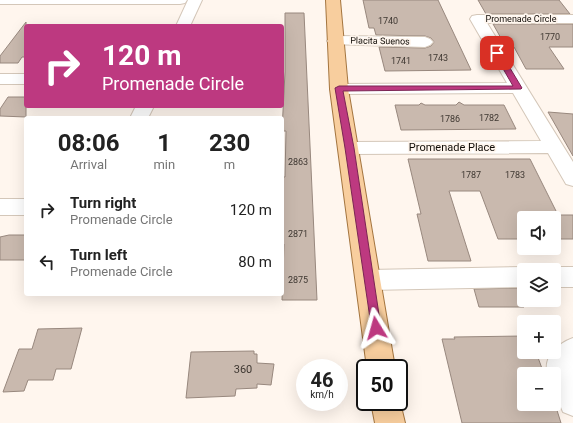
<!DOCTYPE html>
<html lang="en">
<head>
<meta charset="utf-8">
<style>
  :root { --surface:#fff; --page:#f6f6f6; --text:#222; --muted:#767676 }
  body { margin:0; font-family:Roboto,sans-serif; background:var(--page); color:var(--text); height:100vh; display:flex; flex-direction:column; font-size:15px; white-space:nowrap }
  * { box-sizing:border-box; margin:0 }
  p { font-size:13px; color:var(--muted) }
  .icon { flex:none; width:22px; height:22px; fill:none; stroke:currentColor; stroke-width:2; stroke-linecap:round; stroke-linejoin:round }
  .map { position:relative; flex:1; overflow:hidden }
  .details { position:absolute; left:24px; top:116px; width:260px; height:180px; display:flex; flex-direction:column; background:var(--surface); border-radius:4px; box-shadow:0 4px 16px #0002 }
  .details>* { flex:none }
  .hud { position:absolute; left:24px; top:24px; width:260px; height:84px; border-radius:4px; box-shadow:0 4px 16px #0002; background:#bd3980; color:#fff; overflow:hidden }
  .tools { position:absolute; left:517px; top:211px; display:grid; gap:8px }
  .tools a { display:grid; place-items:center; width:44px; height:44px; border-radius:4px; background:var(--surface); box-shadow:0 4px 16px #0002; font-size:20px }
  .speed { position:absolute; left:296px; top:359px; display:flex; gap:8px; font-size:20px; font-weight:700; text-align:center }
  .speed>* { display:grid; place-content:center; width:52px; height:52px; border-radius:50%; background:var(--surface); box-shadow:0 4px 16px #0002; line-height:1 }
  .speed small { font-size:10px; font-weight:400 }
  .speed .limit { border:2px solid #111; border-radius:6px; background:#fff; color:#111 }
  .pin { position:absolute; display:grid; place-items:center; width:34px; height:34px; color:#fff; margin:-17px; border-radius:8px; box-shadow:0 2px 6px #0006 }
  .me { position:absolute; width:44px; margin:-22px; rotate:352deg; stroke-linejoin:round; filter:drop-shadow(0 0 3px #0008) }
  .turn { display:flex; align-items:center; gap:14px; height:84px; padding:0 12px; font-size:18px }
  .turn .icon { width:52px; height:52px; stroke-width:2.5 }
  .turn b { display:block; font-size:28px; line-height:34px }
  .eta { display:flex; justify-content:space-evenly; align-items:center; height:68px; text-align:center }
  .eta b { font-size:24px; font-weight:700; line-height:28px }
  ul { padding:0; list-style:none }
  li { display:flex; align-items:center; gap:12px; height:52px; padding:0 12px }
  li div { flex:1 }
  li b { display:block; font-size:15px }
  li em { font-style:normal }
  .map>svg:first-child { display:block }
  .building { fill:#c9b9ae; stroke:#98887e }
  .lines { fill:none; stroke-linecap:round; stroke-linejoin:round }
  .minor-casing { stroke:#d4c7b9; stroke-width:2 }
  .major-casing { stroke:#a4753f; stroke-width:2 }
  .minor { fill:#fff; fill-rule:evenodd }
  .major { fill:#f8ce9e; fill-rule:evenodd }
  .route { fill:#bd3980; stroke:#7b2553 }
  .labels { text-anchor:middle; stroke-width:3.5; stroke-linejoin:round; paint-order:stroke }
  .far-street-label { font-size:9px; fill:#100c07; stroke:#fff6ee }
  .number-label { font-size:9px; fill:#3e3731 }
  .street-label { font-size:11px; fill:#100c07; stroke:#fff6ee }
  .near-number-label { font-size:11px; fill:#3e3731 }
</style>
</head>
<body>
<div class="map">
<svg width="573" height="423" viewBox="0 0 573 423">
  <rect width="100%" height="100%" fill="#fff6ee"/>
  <!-- building -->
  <g class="building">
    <path d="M363 0H438L471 70 385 71 379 47 425 48 431 46 434 42 431 38 425 36 376 35 374 28H369Z"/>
    <path d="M478 0H559L570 14H486Z"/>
    <path d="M285 13H304L317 300H282L284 244H282V177H285L286 131H282L285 72Z"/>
    <path d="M26 22V57H22L18 63H0V56Z"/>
    <path d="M493 24H573V47H549L564 69H526L514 47H506Z"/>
    <path d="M8 97H26V117L0 116V109Z"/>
    <path d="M459 102 464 105H504L516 129 401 130 395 105H419L421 103 425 105H456Z"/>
    <path d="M548 112 573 114V156Z"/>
    <path d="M408 159H530L558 215H573V239H554V218H524V239H498L480 191H449L471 261H428L417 214H421Z"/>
    <path d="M9 235H26V260H0V237Z"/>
    <path d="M524 288V307H479L474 289Z"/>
    <path d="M82 328 71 369H56L53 380H28L24 391 3 392 19 349H32L38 329Z"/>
    <path d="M524 336V352H536L544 374H524V404H555L561 423H462L442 339H455L454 337Z"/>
    <path d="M254 351V354H257V363L274 364 271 385 257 384V388L236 389 235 396 186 398 191 352Z"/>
  </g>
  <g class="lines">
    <defs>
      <g id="minor">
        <path d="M0 0H187L185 3 180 4H0Z"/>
        <path d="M188 0H202L190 26H176Z"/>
        <path d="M477 15H573V23H487L573 162V186L566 184 548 153 349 154 342 152 339 148 342 144 349 142 541 141 513 93 339 94 333 93 330 89 333 85 339 84 507 83 470 19 472 16Z"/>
        <path d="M335 36 425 37 430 39 433 42 430 45 425 47 330 44 327 41 330 38Z"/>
        <rect x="0" y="74" width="26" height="10"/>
        <path d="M136 106H154L148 118H130Z"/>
        <rect x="0" y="199" width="26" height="16"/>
        <path d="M524 267 533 270H524V287L369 290 360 287 357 280 360 273 369 270Z"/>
        <path d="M554 267H573V287H554V270H545Z"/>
        <path d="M573 338V416L563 412 554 390V374H548C542 357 559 343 573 338Z"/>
      </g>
      <g id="major">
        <path d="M326 0H340L348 89 395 368H367L330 89Z"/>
        <path d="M399 398 405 423H375L371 402H399Z"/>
      </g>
    </defs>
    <!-- minor casing -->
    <use href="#minor" class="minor-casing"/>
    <!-- major casing -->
    <use href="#major" class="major-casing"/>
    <!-- minor -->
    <use href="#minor" class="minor"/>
    <!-- major -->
    <use href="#major" class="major"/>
  </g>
  <!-- route -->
  <path class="route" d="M495 52 501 53 522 88 521 89 343 91 354 148 381 328 379 332 376 333 372 332 345 148 335 88 339 86H513L494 53Z"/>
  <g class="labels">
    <!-- far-street labels -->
    <g class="far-street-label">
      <text x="521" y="22">Promenade Circle</text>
      <text transform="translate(380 41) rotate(1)" y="3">Placita Suenos</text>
    </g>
    <!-- number labels -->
    <g class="number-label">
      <text x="388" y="24">1740</text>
      <text x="550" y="40">1770</text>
      <text x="438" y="61">1743</text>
      <text x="401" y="64">1741</text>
      <text x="489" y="121">1782</text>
      <text x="450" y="122">1786</text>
      <text x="298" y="165">2863</text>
      <text x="471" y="178">1787</text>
      <text x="515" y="178">1783</text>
      <text x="298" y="237">2871</text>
      <text x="298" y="283">2875</text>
    </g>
    <!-- street labels -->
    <g class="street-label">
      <text x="452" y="151">Promenade Place</text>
    </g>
    <!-- near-number labels -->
    <g class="near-number-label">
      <text x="243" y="373">360</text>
    </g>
  </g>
</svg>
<div class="tools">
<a><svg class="icon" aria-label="sound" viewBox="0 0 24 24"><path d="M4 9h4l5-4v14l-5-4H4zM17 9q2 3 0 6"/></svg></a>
<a><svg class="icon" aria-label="layers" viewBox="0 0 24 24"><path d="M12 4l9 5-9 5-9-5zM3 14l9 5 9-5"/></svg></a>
<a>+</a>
<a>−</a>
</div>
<div class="speed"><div>46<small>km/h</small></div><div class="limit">50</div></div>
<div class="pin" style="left:497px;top:53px;background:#d93025"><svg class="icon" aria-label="arrive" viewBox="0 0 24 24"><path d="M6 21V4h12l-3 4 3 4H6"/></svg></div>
<svg class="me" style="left:376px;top:328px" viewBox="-20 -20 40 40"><path d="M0-17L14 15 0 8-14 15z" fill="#bd3980" stroke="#fff" stroke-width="4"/></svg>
<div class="hud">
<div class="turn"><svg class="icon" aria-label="right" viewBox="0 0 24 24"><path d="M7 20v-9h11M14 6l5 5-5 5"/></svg><div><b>120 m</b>Promenade Circle</div></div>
</div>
<section class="details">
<div class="eta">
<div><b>08:06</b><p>Arrival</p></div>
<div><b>1</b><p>min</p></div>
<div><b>230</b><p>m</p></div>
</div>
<ul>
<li><svg class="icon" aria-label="right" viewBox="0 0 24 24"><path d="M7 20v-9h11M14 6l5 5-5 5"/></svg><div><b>Turn right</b><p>Promenade Circle</p></div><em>120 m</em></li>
<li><svg class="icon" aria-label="left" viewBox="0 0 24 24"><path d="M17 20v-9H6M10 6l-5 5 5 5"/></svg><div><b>Turn left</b><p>Promenade Circle</p></div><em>80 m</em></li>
</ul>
</section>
</div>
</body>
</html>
